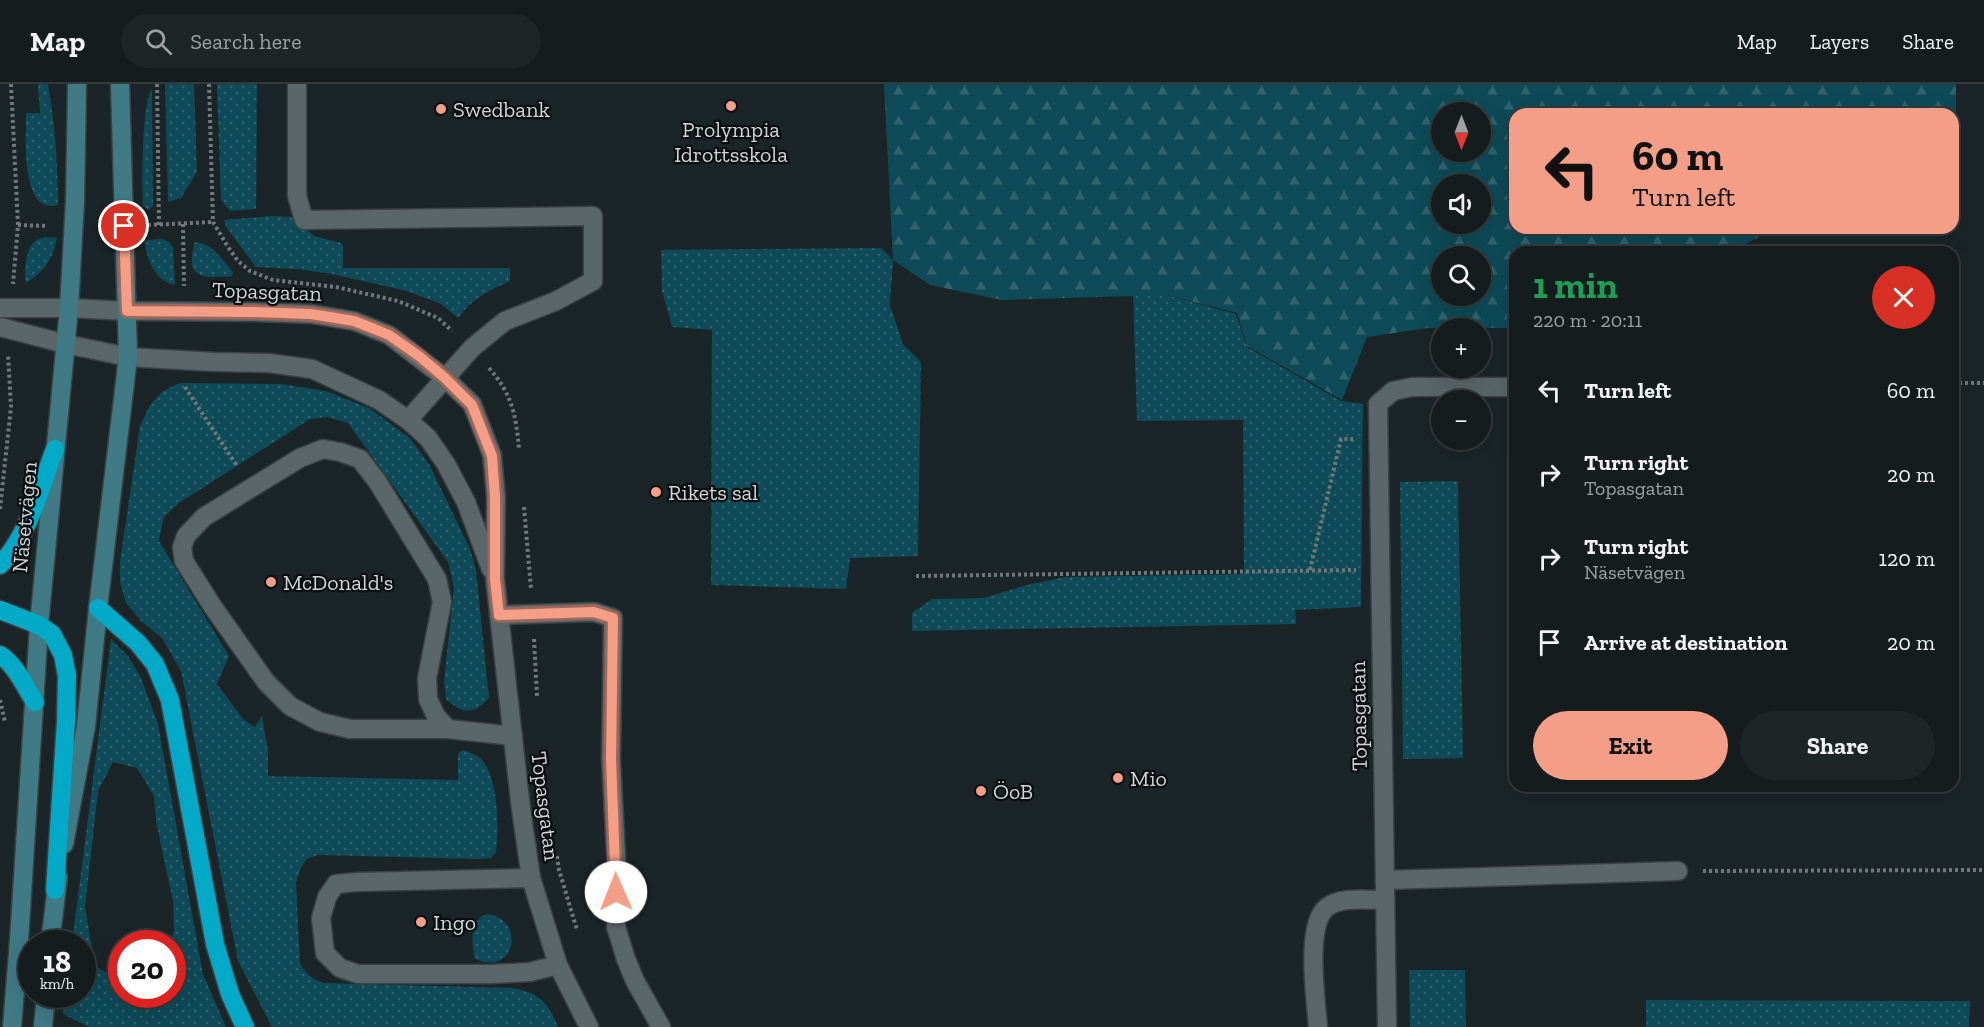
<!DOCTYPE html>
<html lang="en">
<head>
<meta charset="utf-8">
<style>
  :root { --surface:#141c1e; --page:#1d2527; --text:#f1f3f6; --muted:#9da1a4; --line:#333a3c; --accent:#f49e87 }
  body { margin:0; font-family:"Zilla Slab",serif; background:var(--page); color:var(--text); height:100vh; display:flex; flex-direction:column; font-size:22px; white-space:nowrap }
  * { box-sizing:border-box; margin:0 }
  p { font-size:20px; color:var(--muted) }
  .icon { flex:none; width:33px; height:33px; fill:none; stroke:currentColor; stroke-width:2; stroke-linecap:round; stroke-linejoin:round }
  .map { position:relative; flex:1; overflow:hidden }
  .drawer { position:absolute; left:1509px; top:162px; width:450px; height:546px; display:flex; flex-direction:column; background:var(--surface); border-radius:18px; box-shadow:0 6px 24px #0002,0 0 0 2px var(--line) }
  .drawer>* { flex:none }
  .guide { position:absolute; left:1509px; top:24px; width:450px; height:126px; border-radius:18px; box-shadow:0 6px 24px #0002,0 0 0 2px var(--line); background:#f49e87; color:#111; overflow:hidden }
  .needle { width:39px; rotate:180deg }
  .tools { position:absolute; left:1431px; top:18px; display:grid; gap:12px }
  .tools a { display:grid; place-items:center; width:60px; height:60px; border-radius:50%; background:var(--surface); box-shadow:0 6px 24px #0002,0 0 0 2px var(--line); font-size:30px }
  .speed { position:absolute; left:18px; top:846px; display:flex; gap:12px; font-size:30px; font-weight:700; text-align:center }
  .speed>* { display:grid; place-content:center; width:78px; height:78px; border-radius:50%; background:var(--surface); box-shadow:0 6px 24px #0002,0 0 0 2px var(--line); line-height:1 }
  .speed small { font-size:15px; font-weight:400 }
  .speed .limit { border:9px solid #d22; background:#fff; color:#111 }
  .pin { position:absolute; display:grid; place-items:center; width:51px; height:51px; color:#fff; margin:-26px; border:3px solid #fff; border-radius:50%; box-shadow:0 2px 6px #0007 }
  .me { position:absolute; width:66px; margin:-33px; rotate:359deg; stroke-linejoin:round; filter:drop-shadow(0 0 4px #0008) }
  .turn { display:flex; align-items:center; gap:21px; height:126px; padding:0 24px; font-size:27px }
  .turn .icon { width:78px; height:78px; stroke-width:2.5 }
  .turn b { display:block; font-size:42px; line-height:51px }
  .round { display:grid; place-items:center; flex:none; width:63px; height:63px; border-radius:32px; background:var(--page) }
  .overview { display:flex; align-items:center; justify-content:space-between; height:102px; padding:0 24px }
  h1 { font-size:36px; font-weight:700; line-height:45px; color:#1e9e55 }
  .primary-button { display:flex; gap:12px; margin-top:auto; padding:12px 24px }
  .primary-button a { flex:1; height:69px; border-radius:36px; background:var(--accent); color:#111; font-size:24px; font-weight:700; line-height:69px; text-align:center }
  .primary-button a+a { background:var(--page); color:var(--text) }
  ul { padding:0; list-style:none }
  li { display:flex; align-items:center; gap:18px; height:84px; padding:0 24px }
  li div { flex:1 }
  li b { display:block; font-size:22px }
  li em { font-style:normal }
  header { display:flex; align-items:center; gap:36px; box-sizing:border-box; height:84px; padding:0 30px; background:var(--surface); border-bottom:2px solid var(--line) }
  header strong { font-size:28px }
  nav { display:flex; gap:33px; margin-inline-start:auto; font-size:21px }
  .search { width:420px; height:54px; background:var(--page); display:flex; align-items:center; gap:15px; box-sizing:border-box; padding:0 21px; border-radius:33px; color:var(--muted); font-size:22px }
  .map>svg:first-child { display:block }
  .grass { fill:url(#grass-dots); fill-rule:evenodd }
  .forest { fill:url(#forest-firs); fill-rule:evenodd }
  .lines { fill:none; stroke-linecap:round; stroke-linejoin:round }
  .lane-casing { stroke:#3a4144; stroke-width:21 }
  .street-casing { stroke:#3a4144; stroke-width:21 }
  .secondary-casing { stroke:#3a4144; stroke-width:21 }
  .highway-casing { stroke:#3a4144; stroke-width:21 }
  .path { stroke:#70787b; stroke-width:4; stroke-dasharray:3 3; stroke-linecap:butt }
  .lane { stroke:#5b6669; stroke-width:18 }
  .street { stroke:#5b6669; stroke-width:18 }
  .secondary { stroke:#407a85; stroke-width:18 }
  .highway { stroke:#02aac7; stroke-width:18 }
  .secondary-bridge-casing { stroke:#3a4144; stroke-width:21; stroke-linecap:butt }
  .secondary-bridge { stroke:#407a85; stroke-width:18 }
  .route-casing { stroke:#9f6758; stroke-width:15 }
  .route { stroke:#f49e87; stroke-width:10 }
  .poi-dot { fill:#f49e87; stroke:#090d0f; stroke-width:2 }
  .labels { text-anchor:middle; stroke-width:4.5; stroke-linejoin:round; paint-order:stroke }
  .poi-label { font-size:22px; fill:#ced4d6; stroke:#090d0f; text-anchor:start }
  .street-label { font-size:22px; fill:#ced4d6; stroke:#090d0f }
</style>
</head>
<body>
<header>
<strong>Map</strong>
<div class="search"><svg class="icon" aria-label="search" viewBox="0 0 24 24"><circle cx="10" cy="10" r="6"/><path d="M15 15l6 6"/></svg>Search here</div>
<nav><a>Map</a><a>Layers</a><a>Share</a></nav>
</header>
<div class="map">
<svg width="1984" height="943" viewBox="0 0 1984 943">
  <defs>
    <pattern id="grass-dots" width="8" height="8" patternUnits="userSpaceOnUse" patternTransform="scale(1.5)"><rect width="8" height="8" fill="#0e4a57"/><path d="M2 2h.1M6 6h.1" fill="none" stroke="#30636e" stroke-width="1.8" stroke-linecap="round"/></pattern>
    <pattern id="forest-firs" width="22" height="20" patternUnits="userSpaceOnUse" patternTransform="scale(1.5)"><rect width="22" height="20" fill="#0e4a57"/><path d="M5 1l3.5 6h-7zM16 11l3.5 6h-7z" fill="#30636e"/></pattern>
  </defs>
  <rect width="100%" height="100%" fill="#1b2528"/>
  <!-- grass -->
  <g class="grass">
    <path d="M38 0H48C55 41 58 80 58 121 20 132 26 51 26 29H40Z"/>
    <path d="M165 0H194L197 88 181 114 168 118Z"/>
    <path d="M217 0H257L256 125 230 127 221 116Z"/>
    <path d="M152 5 153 122 149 126 143 122C142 100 141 21 152 5Z"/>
    <path d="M271 132 292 133 314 152 341 159 343 162V184H510V197C489 206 472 215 458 234L441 220 407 207 332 190 297 185 256 183 226 143 224 136Z"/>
    <path d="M52 153 57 154C53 175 44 188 26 199 24 187 25 163 37 156 42 153 47 154 52 153Z"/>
    <path d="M162 155 169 158 173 163 175 201C154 197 147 175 144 156Z"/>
    <path d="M195 158C213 159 222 176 233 188L232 192C202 195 184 194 195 158Z"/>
    <path d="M881 164 893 176 890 221 903 260 921 278 918 472 850 474 846 505 711 501 712 246 672 243 662 207 661 166Z"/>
    <path d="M1133 211H1167L1236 230 1247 263 1341 317 1363 320 1361 523 1295 526 1296 540 912 547V529L932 515 983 514 1027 501 1065 493 1244 490 1243 336 1137 337Z"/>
    <path d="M180 299 281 300 326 307 369 324 410 354 430 382 470 465 476 486 489 614C473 631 463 630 446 615L444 597 454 503 448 478 348 339 327 333 310 335 179 419 164 433 159 457 229 572 217 600 243 635 255 643 262 632 268 667V692L458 696V669L463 666C468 668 475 670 480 674 499 692 499 743 496 768L491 774 480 775 318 771 307 775 301 783 296 799 300 879C306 891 312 895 324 899L514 904C540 910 548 918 558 943H272L238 877 181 587 162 554 141 537 126 519 120 498V477L140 342 150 321 163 307Z"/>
    <path d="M1458 397 1463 674 1403 675 1400 398Z"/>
    <path d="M111 555 128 572 141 594 158 640 203 890 226 943H89L63 930 66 911 82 910V860L72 859ZM113 678 137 684 154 712 156 738 173 817 174 847 170 859 172 860V910H122L121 897 95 882 85 823 98 707Z"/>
    <path d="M488 830C525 835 517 893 475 875 472 864 470 843 479 835 481 832 485 831 488 830Z"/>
    <path d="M1409 886H1465L1466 943H1410Z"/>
    <path d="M1646 916 1970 917 1969 943H1646Z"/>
  </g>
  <!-- forest -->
  <path class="forest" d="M884 0H1956V64L1953 66V30H1515V144H1775L1735 166 1709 168H1515V244H1428L1367 253 1342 316 1247 262 1237 229 1167 211 1002 216 930 201 893 176ZM1442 28H1480V68H1442ZM1480 100V140H1442V100ZM1480 172V212H1442V172Z"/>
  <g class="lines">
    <defs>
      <g id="lane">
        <path d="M297 0V112L304 136 593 132V197L556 217 505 237 472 264 408 336"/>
        <path d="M1378 320 1393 307 1412 303H1515"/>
        <path d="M499 531 594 528 613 534 611 675 617 790 616 843 626 875 635 897 661 943"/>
        <path d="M448 645 436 632 428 615 427 594 442 518 437 495 377 397 360 375 340 368 323 365 300 374 204 433 186 452 182 463 184 477 213 523 266 598 290 622 320 638 350 645H448L513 652"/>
        <path d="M531 794 357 798 336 800 327 813 321 834 325 869 340 884 358 890H492L530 888 558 881"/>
        <path d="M1385 796 1678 787"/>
        <path d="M1318 943C1316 917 1305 842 1326 824 1340 812 1367 816 1385 816"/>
      </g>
      <g id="street">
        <path d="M0 224H69L127 227 253 228 311 230 354 237 389 251 445 294 472 320 492 371 496 413 495 495 521 725 531 794 558 881 589 943"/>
        <path d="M0 243 66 260 128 273 214 278 269 279 312 285 379 316 408 336 428 354 446 380 466 418 491 485"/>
        <path d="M1378 320 1387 943"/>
      </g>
      <g id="secondary">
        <path d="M64 760 86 642 98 524 128 273 120 0"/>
        <path d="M19 857 39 541 69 224 75 117 77 0"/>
        <path d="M50 860 58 793"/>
        <path d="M43 943 46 910"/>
      </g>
      <g id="highway">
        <path d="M0 481C29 451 40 404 55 365"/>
        <path d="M98 524 138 559 155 580 170 616 215 860 230 910 245 943"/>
        <path d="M0 526 39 541 52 550 63 571 67 592 66 637 55 806"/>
        <path d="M0 571C16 581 25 603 35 618"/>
      </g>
    </defs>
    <!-- lane casing -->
    <use href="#lane" class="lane-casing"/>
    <!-- street casing -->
    <use href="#street" class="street-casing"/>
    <!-- secondary casing -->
    <use href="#secondary" class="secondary-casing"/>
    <!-- highway casing -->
    <use href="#highway" class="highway-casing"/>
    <!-- path -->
    <g class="path">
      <path d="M11 0 18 141 13 200"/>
      <path d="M157 0 159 141"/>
      <path d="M209 0 213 138 228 163 238 177 250 187 273 196 336 203 398 217 438 234 452 247"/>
      <path d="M183 140 184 202"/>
      <path d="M18 141 47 142"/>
      <path d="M148 141 213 138"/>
      <path d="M489 284C512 310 516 331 519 365"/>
      <path d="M1953 299H1984"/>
      <path d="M185 303 237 382"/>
      <path d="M524 423 531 505"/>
      <path d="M0 425 11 323 8 270"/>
      <path d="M1310 486 1341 355H1353"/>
      <path d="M916 492 1356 486"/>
      <path d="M534 555 537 613"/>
      <path d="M0 616 5 638"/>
      <path d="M557 772 559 786 577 846"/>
      <path d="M1703 787 1984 786"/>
    </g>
    <!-- lane -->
    <use href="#lane" class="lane"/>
    <!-- street -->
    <use href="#street" class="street"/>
    <!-- secondary -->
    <use href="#secondary" class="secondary"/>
    <!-- highway -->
    <use href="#highway" class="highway"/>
    <defs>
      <path id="secondary-bridge" d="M12 943 19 857"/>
    </defs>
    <!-- secondary-bridge casing -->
    <use href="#secondary-bridge" class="secondary-bridge-casing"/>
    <!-- secondary-bridge -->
    <use href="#secondary-bridge" class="secondary-bridge"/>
  </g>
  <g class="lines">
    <defs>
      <path id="route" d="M124 142 127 227 253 228 311 230 354 237 372 244 389 251 419 272 445 294 472 321 492 372 495 413V495L499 531 594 528 613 534 611 675 616 808"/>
    </defs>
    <!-- route casing -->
    <use href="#route" class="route-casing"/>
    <!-- route -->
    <use href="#route" class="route"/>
  </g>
  <!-- markers -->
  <g class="poi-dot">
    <circle cx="731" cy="22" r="6"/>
    <circle cx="441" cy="25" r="6"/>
    <circle cx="656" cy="408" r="6"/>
    <circle cx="271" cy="498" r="6"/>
    <circle cx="1118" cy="694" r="6"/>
    <circle cx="981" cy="707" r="6"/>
    <circle cx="421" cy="838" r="6"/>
  </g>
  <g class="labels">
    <!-- poi labels -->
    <g class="poi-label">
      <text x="453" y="33">Swedbank</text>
      <text x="731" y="53" text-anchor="middle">Prolympia<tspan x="731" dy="25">Idrottsskola</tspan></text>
      <text x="668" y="416">Rikets sal</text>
      <text x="283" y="506">McDonald's</text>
      <text x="1130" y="702">Mio</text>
      <text x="993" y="715">ÖoB</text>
      <text x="433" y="846">Ingo</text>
    </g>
    <!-- street labels -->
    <g class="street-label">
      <text transform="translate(267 207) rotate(2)" y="8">Topasgatan</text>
      <text transform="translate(24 433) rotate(-85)" y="8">Näsetvägen</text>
      <text transform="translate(1358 632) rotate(-91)" y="8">Topasgatan</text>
      <text transform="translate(546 722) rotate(83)" y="8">Topasgatan</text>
    </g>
  </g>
</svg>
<div class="tools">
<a><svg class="needle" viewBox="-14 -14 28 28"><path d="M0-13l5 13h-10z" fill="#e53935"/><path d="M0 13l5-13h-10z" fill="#9da1a4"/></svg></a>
<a><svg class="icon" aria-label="sound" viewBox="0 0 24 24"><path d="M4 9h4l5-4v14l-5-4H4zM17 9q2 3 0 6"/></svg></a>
<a><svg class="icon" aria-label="search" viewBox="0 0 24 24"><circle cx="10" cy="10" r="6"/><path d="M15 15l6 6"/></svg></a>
<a>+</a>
<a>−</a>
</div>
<div class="speed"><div>18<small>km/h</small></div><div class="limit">20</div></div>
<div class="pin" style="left:124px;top:142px;background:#d93025"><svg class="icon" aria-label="arrive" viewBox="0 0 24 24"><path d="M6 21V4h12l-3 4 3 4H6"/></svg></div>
<svg class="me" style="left:616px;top:808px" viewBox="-20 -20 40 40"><circle r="19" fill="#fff"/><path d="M0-13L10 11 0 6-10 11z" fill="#f49e87"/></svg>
<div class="guide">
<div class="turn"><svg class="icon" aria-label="left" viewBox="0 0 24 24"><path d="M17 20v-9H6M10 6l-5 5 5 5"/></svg><div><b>60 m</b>Turn left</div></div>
</div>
<section class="drawer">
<div class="overview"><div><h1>1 min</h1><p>220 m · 20:11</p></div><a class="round" style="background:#d93025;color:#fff"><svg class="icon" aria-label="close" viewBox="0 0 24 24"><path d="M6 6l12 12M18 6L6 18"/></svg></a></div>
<ul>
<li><svg class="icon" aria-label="left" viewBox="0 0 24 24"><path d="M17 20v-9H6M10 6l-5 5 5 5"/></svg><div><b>Turn left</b></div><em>60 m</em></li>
<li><svg class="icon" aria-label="right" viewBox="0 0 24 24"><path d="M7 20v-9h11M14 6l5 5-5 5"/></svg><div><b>Turn right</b><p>Topasgatan</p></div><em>20 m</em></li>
<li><svg class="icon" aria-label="right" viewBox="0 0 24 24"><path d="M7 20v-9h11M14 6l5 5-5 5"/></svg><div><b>Turn right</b><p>Näsetvägen</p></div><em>120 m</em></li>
<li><svg class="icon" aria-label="arrive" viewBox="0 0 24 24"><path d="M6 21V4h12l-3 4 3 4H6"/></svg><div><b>Arrive at destination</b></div><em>20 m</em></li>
</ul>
<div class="primary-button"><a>Exit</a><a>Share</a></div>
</section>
</div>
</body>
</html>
